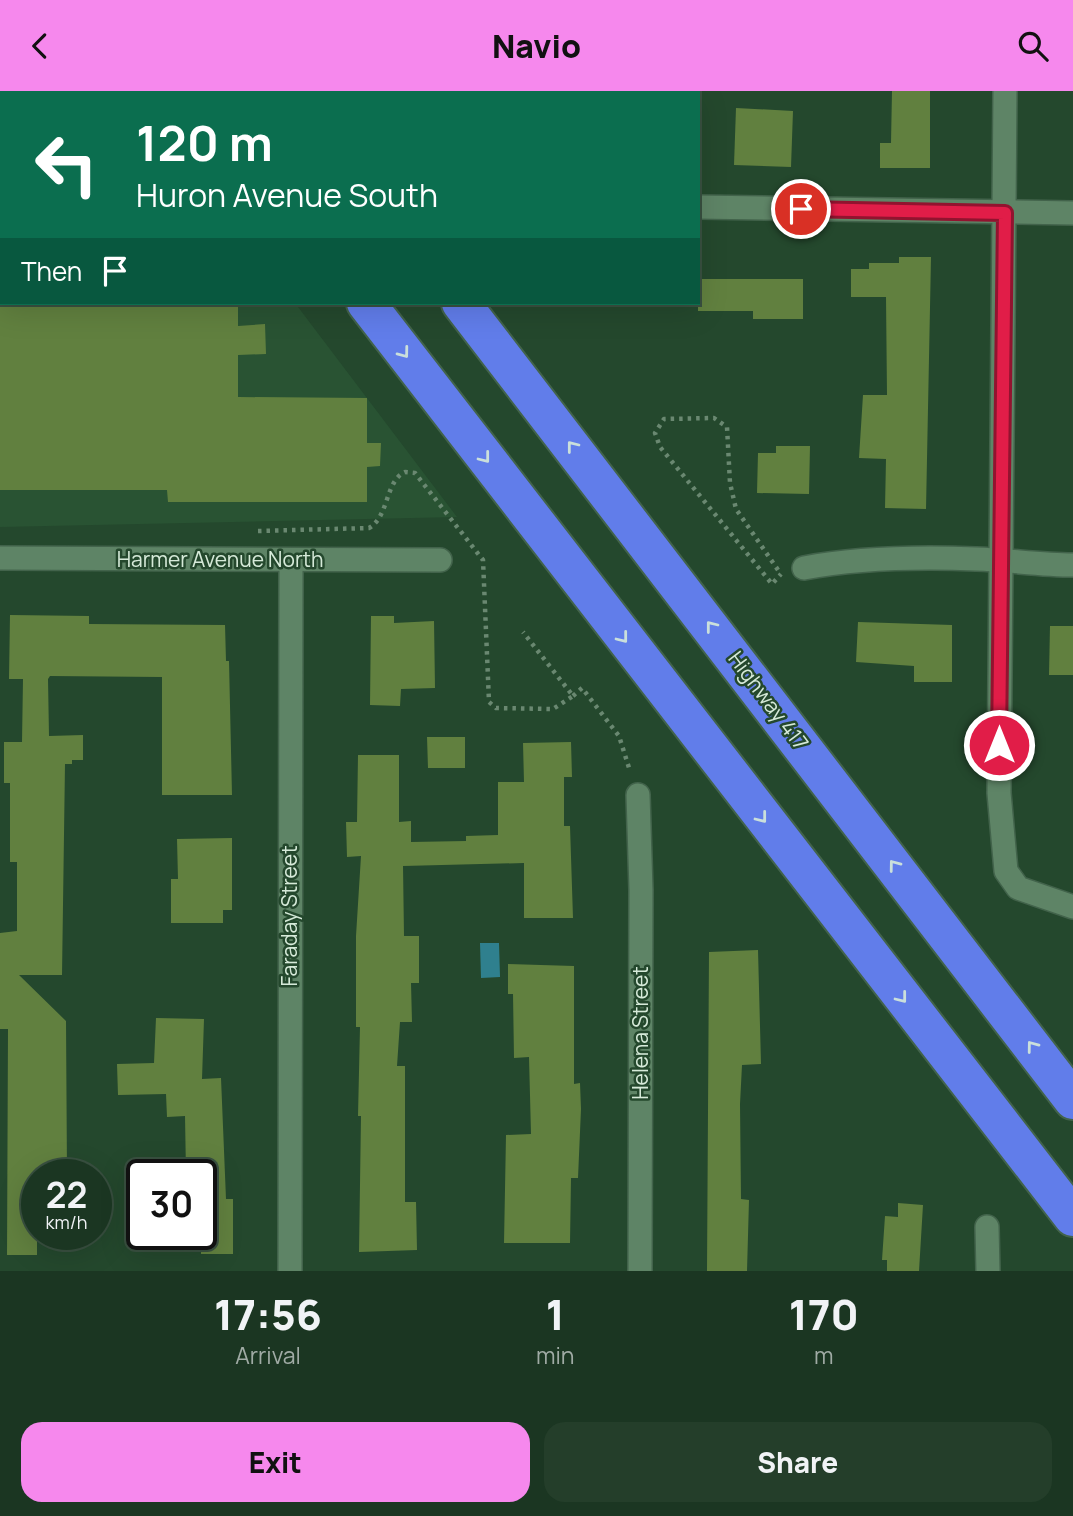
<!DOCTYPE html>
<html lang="en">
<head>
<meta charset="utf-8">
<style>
  :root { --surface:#1b3622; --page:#243e2a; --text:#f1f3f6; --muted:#a0aba5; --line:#395040; --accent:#f688ed }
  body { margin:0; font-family:Manrope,sans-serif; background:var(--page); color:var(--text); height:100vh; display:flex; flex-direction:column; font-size:26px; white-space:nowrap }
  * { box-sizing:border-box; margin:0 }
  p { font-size:23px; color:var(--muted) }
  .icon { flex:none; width:38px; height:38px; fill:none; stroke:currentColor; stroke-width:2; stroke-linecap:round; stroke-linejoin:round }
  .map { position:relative; height:1180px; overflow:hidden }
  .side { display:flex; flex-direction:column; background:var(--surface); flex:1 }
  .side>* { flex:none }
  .guide { position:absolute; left:0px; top:0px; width:700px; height:214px; box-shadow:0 7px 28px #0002,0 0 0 2px var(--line); background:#0b6e4f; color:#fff; overflow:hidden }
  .speed { position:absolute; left:21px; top:1068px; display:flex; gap:14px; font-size:35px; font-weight:700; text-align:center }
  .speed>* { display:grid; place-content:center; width:91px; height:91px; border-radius:50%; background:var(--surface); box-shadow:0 7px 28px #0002,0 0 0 2px var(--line); line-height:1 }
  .speed small { font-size:18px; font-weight:400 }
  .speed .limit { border:4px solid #111; border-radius:10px; background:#fff; color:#111 }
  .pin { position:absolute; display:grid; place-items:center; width:60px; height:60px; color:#fff; margin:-30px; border:4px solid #fff; border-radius:50%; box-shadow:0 2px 7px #0007 }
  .me { position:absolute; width:77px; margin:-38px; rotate:0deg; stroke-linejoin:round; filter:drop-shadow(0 0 5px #0008) }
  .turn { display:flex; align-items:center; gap:24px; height:147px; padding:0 21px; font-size:32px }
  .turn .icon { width:91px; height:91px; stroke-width:2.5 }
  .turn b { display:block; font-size:49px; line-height:60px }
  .then { display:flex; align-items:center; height:66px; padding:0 21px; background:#0003; gap:14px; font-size:26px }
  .eta { display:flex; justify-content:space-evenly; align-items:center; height:119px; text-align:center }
  .eta b { font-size:42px; font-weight:800; line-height:49px }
  .button { display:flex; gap:14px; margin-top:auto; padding:14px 21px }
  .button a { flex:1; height:80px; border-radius:21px; background:var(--accent); color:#111; font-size:28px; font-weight:800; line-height:80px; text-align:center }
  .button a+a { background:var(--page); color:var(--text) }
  header { display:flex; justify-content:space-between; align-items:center; height:91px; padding:0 21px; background:var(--accent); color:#111; font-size:32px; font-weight:800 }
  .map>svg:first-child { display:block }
  .built { fill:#295333 }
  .water { fill:#2f808e }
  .building { fill:#61803f }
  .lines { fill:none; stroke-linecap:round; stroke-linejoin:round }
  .street-casing { stroke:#42634b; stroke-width:26 }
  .highway-casing { stroke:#42634b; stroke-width:42 }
  .path { stroke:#6a8871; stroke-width:4.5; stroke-dasharray:3.5 5; stroke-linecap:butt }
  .street { stroke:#5e8466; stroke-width:23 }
  .highway { stroke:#617dea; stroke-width:38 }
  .oneway { stroke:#cadfdb }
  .route-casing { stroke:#92132f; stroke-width:18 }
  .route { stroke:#e11d48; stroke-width:12 }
  .labels { text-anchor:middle; stroke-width:5; stroke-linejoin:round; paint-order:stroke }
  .street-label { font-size:21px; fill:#d6ead9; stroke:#24482d }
</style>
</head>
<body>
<header><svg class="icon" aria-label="back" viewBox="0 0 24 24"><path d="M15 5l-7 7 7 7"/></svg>Navio<svg class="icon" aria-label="search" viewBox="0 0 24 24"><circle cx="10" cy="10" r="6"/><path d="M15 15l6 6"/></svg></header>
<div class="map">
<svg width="1073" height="1180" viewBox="0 0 1073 1180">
  <rect width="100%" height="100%" fill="#24482d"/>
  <!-- built -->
  <path class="built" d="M0 0 137 2H2V212H295L457 426 0 436Z"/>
  <!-- water -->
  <path class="water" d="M480 852H499L500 886 481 887Z"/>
  <!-- building -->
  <g class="building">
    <path d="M892 0H930V77H880V52H891Z"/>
    <path d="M736 17 793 20 791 76 734 74Z"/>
    <path d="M899 166H931L926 418 885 417 886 368 859 367 863 304H887L886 206H851V178H869V172H899Z"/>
    <path d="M698 188H803V228H753V220H698Z"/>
    <path d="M0 212H238V235L265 233 266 263 238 264V306L367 307V352H381L380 375 367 376V411H168L167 399H0Z"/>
    <path d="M776 355H810L809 403 757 402 758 362H776Z"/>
    <path d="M10 524 89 525V533L225 534 226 570H229L232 704H162V586L50 585 48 588 49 645 83 644V669H72V673H65L62 884H19L66 930 67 1083H37V1164H7L8 938H0V842L17 840V771H10V692H4V651H22L23 588H9Z"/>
    <path d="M371 525H394V532L434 530 435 597 401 598 400 615 370 614Z"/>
    <path d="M858 531 952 534V591H914V575L856 571Z"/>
    <path d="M1050 535H1073V584H1049Z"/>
    <path d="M427 646H465V677H428Z"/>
    <path d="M571 651 572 686H564V735H570L573 827H524V772L403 775 404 845H419V892H411L412 931H400L397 975H405V1111H416L417 1159 359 1161 361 1025H358L360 936H356V845L361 765 347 766 346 731H357L358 664H399V731L411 730V751L466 750V745L498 744V691H524L523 652Z"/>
    <path d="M232 747V819H223V832H171V788H178L177 748Z"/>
    <path d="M758 859 761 973 742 974 740 1013 741 1108 749 1109 747 1180H707L709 861Z"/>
    <path d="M508 873 574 875V993L580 992 581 1018 578 1087H571L570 1152H504L506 1044 531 1043 529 966 514 967 513 903H508Z"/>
    <path d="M156 927 204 928 202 988 221 987 226 1108H233V1163H201V1083H186L185 1025 167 1026 166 1003 118 1004 117 973 154 972Z"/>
    <path d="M898 1112 923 1114 919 1180H887V1169H882L885 1125 898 1126Z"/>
  </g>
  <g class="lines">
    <defs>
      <g id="street">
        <path d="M1005 0 999 702 1006 780 1018 797 1073 816"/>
        <path d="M698 116 1073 122"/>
        <path d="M0 467 440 469"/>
        <path d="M804 477C857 467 922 466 976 468 1009 469 1040 474 1073 474"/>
        <path d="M638 704 641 799 640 1180"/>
        <path d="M987 1136 988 1180"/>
        <path d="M290 1180 291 470"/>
      </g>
      <g id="highway">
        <path d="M198 0 200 2"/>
        <path d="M299 0 300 2"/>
        <path d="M366 212 1073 1126"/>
        <path d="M461 212 1073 1009"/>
      </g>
    </defs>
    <!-- street casing -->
    <use href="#street" class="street-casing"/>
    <!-- highway casing -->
    <use href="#highway" class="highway-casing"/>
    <!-- path -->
    <g class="path">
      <path d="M400 0 402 2"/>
      <path d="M258 440 369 437C389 426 385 390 405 381L415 382 483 469 489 611 496 617 553 618 573 605 523 541"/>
      <path d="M778 479 736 418 730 392 727 336 714 327 664 328 655 342 660 356 772 493 781 483"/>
      <path d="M573 605 582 597 619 645 630 680"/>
    </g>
    <!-- street -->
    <use href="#street" class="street"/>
    <!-- highway -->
    <use href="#highway" class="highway"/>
  </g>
  <!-- one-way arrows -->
  <defs><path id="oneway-chevron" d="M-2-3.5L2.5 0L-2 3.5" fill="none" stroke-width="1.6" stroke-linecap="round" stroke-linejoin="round" transform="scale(1.75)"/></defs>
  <g class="oneway">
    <use href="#oneway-chevron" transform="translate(404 262) rotate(53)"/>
    <use href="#oneway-chevron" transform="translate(572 355) rotate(-128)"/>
    <use href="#oneway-chevron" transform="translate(485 367) rotate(52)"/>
    <use href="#oneway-chevron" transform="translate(711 535) rotate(-128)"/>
    <use href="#oneway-chevron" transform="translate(623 547) rotate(52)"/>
    <use href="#oneway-chevron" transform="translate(762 727) rotate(52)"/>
    <use href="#oneway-chevron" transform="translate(894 774) rotate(-127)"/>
    <use href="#oneway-chevron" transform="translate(902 907) rotate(52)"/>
    <use href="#oneway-chevron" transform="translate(1032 955) rotate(-127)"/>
  </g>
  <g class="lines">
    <defs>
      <path id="route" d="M801 118 1005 122 999 654"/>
    </defs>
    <!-- route casing -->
    <use href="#route" class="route-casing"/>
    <!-- route -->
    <use href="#route" class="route"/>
  </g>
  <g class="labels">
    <!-- street labels -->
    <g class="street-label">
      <text x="220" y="476">Harmer Avenue North</text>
      <text transform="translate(768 610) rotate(53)" y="7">Highway 417</text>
      <text transform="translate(290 825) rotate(-90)" y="7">Faraday Street</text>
      <text transform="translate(641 942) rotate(-90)" y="7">Helena Street</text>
    </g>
  </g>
</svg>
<div class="speed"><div>22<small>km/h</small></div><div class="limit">30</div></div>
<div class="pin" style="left:801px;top:118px;background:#d93025"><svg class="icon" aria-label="arrive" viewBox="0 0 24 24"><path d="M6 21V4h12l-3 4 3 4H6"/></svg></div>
<svg class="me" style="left:999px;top:654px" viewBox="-20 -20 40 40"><circle r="17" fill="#e11d48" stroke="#fff" stroke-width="3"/><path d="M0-11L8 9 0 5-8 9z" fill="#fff"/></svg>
<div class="guide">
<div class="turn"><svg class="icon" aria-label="left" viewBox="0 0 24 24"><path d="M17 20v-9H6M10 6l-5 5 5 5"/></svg><div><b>120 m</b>Huron Avenue South</div></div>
<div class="then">Then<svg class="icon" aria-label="arrive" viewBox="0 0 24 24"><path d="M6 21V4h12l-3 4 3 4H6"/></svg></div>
</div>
</div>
<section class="side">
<div class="eta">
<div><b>17:56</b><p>Arrival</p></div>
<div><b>1</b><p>min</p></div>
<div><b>170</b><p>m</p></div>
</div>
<div class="button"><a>Exit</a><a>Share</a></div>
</section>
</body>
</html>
